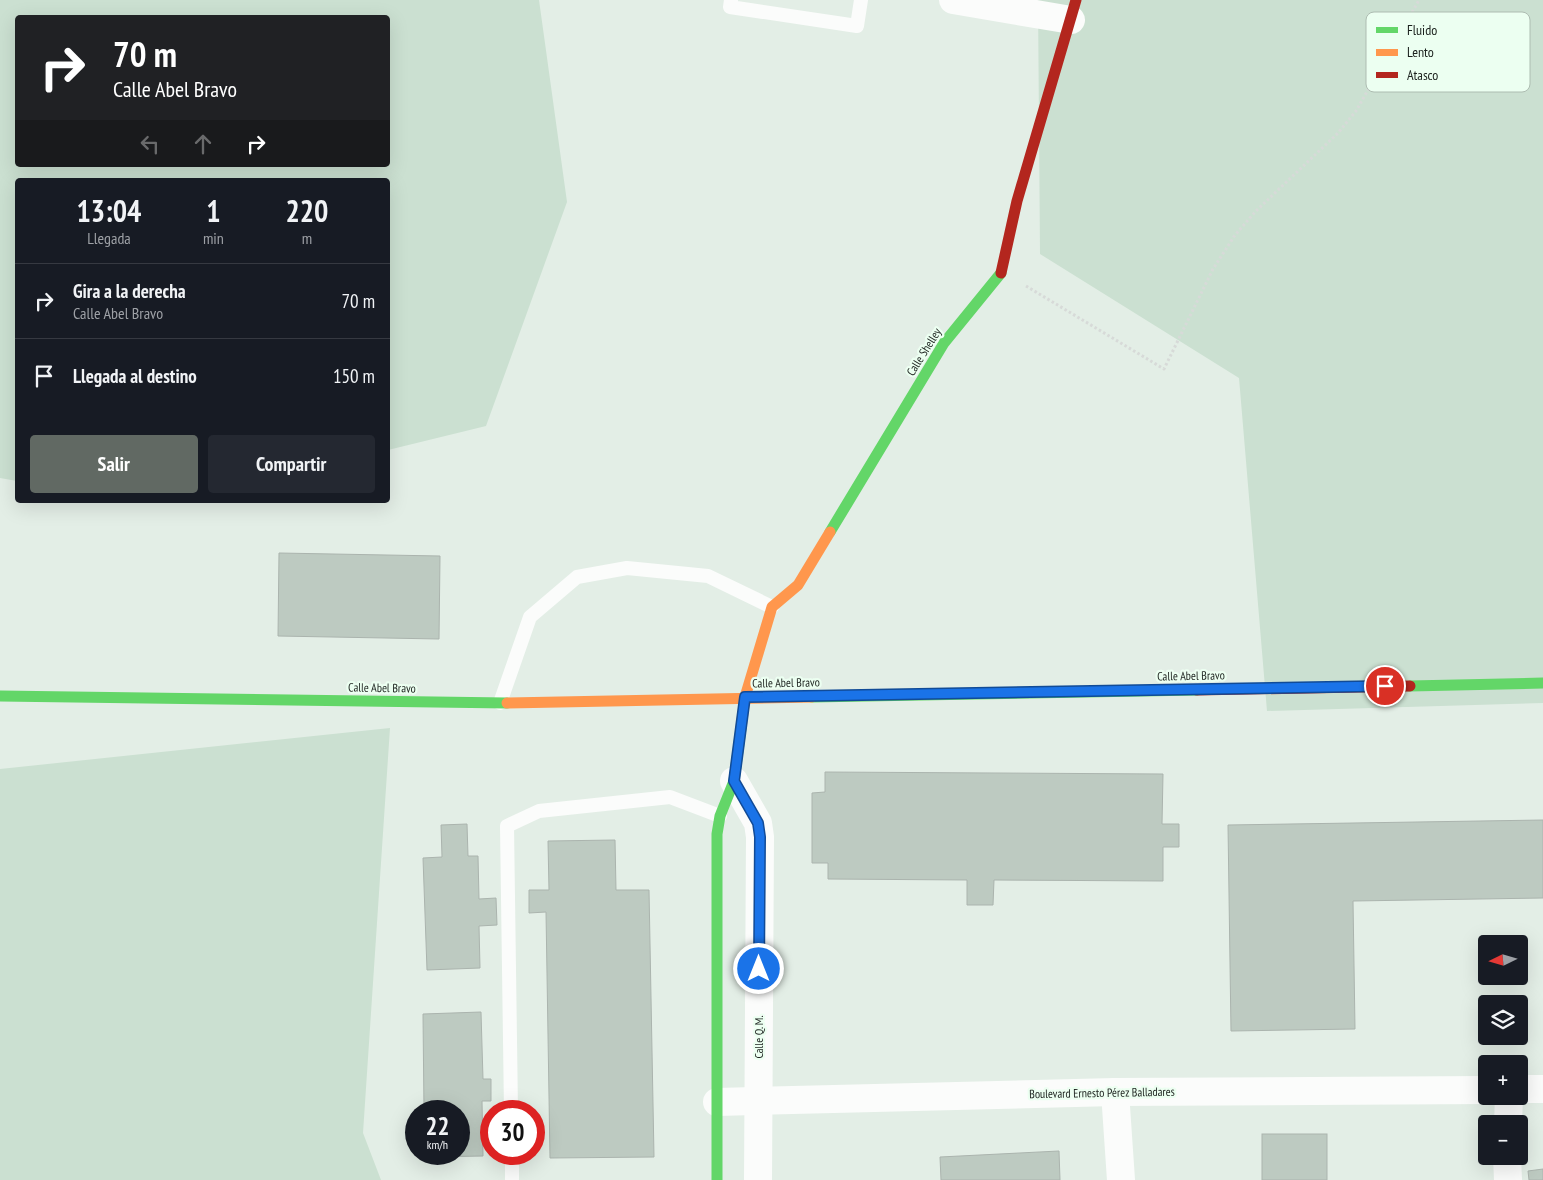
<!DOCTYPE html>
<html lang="es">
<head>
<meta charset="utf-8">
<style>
  :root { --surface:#171b24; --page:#242831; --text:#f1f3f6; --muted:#9ea1a6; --line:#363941; --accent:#616963 }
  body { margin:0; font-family:"PT Sans Narrow",sans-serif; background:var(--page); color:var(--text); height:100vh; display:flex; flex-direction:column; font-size:19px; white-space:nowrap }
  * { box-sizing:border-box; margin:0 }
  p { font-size:16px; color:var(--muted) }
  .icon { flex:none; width:28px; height:28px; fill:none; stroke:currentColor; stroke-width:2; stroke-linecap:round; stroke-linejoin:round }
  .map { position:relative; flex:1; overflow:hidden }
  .sheet { position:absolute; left:15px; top:178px; width:375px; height:325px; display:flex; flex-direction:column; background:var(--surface); border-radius:5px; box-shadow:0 5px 20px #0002 }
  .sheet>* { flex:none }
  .top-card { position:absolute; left:15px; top:15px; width:375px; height:152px; border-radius:5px; box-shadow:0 5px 20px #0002; background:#202124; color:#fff; overflow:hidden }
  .needle { width:32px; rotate:265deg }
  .controls { position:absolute; left:1478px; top:935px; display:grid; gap:10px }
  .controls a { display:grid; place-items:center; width:50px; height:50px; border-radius:5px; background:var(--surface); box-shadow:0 5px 20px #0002; font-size:25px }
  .speed { position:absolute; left:405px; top:1100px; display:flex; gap:10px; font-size:25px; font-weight:700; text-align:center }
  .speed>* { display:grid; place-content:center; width:65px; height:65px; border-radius:50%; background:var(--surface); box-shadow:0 5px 20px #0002; line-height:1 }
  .speed small { font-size:12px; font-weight:400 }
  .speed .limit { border:8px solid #d22; background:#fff; color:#111 }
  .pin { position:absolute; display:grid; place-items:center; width:42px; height:42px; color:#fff; margin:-21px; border:2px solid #fff; border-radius:50%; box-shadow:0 1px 5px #0007 }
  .me { position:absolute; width:55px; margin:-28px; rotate:0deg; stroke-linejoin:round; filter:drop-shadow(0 0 4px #0008) }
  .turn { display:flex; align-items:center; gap:18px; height:105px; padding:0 15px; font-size:22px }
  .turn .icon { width:65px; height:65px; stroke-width:2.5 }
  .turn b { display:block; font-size:35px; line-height:42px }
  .lanes { display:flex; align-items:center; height:48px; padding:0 15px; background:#0003; justify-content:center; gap:25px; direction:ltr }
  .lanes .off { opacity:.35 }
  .eta { display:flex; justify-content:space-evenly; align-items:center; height:85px; text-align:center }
  .eta b { font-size:30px; font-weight:800; line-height:35px }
  .cta { display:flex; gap:10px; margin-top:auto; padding:10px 15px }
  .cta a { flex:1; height:58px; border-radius:5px; background:var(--accent); color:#fff; font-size:20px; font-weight:800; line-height:58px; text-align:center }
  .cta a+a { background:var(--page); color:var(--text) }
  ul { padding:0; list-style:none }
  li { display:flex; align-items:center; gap:15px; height:75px; padding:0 15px; border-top:1px solid var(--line) }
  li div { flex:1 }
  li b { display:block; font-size:19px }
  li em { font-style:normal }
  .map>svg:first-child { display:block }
  .green { fill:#cbe0d1; fill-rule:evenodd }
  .building { fill:#bdcac1; stroke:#abb4ae }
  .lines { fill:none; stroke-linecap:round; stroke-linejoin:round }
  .path { stroke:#d7dad8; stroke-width:3; stroke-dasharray:2.5 2.5; stroke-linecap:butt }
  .lane { stroke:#fbfcfb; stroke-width:14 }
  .street { stroke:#fbfcfb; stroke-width:28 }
  .fast { stroke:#63d668; stroke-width:11 }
  .slow { stroke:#ff974d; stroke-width:11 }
  .jam { stroke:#b3261e; stroke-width:11 }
  .route-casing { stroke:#114b97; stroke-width:12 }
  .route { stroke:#1a73e8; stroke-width:9 }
  .labels { text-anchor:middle; stroke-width:4.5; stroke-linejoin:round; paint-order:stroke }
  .street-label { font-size:12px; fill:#1b211d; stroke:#ecfff1 }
  .key { fill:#ecfff1; stroke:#adbcb1; stroke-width:1 }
  .key-label { font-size:14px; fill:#1b211d }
</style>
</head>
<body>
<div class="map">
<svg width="1543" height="1180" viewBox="0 0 1543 1180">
  <rect width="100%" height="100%" fill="#e3eee6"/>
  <!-- green -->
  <g class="green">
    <path d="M0 0H539L567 202 486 426 388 450V180H18L17 481 0 478ZM18 18H388V165H18Z"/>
    <path d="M1038 0H1543V703L1267 711 1239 378 1040 254Z"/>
    <path d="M390 728 363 1133 381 1180H0V769Z"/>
  </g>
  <!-- building -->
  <g class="building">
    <path d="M279 553 440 556 439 639 278 636Z"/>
    <path d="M825 772 1163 774 1162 824H1179V847H1163V881L994 880 993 905H967V880L828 879V863H812V793L825 792Z"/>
    <path d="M1543 820V898L1353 901 1355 1029 1231 1031 1228 825Z"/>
    <path d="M467 824 468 856H478L479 899 496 898 497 925 479 926 480 968 427 970 423 858 442 857 441 825Z"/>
    <path d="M615 840 616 890H649L654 1157 550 1158 546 912 529 913V890H549L548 841Z"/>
    <path d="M481 1012 483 1079H491V1101H482L483 1156 425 1157V1154H459V1111H424L423 1014Z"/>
    <rect x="1262" y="1134" width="65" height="46"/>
    <path d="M1059 1151 1060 1180H941L940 1157Z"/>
    <path d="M1543 1169V1180H1529L1528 1171Z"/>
  </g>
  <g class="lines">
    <!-- path -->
    <path class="path" d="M1026 286 1164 369 1213 269 1235 235 1256 211 1338 133 1356 111 1419 0"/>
    <!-- lane -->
    <g class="lane">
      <path d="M731 0 730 7 857 26 861 0"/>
      <path d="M500 703 530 617 577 577 627 568 708 576 772 607"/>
      <path d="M511 1111 507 826 539 811 670 797 720 816"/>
      <path d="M512 1154V1180"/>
    </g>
    <!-- street -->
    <g class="street">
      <path d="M953 0 1071 20"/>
      <path d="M734 781 758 823 760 837 758 1180"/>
      <path d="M1519 1089H1543"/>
      <path d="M1115 1092 1121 1180"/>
      <path d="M717 1102 1115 1092 1486 1090"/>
      <path d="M1508 1124 1509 1096"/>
      <path d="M1507 1156 1508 1180"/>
    </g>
    <!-- fast -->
    <g class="fast">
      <path d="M830 532 944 343 1001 273"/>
      <path d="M1410 686 1543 683"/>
      <path d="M0 696 507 703"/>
      <path d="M812 697 1197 690"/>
      <path d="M717 1180V834L720 816 734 781 741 728"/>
    </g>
    <!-- slow -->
    <g class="slow">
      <path d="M507 703 812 697"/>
      <path d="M741 728 745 697 772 607 798 585 830 532"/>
    </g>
    <!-- jam -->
    <g class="jam">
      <path d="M1001 273 1017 201 1076 0"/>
      <path d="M1197 690 1410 686"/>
    </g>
  </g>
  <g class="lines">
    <defs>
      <path id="route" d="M759 969 760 837 758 823 734 781 745 697 1385 686"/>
    </defs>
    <!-- route casing -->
    <use href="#route" class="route-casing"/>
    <!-- route -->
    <use href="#route" class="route"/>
  </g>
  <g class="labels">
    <!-- street labels -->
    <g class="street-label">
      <text transform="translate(924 352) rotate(-58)" y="4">Calle Shelley</text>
      <text transform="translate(1191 676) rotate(-1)" y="4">Calle Abel Bravo</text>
      <text transform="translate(786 683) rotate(-1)" y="4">Calle Abel Bravo</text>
      <text transform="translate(382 688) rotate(1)" y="4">Calle Abel Bravo</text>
      <text transform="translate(759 1037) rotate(-90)" y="4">Calle Q. M.</text>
      <text transform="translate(1102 1093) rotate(-1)" y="4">Boulevard Ernesto Pérez Balladares</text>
    </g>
  </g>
  <!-- legend -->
  <rect x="1366" y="12" width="164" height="80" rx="8" class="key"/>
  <rect x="1376" y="27" width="22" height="6" fill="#63d668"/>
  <rect x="1376" y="49" width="22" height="7" fill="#ff974d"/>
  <rect x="1376" y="72" width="22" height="6" fill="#b3261e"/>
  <g class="key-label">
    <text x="1407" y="35">Fluido</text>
    <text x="1407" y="57">Lento</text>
    <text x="1407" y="80">Atasco</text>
  </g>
</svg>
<div class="controls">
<a><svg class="needle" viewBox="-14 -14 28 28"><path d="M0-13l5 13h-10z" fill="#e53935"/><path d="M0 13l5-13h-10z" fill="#9ea1a6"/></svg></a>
<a><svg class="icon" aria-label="layers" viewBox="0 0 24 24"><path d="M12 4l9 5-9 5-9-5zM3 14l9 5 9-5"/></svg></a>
<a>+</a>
<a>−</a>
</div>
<div class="speed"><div>22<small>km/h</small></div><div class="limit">30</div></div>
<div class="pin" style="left:1385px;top:686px;background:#d93025"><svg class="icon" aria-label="arrive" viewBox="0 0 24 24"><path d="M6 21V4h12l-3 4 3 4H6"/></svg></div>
<svg class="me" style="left:759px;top:969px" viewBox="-20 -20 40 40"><circle r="17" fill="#1a73e8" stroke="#fff" stroke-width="3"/><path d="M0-11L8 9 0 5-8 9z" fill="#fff"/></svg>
<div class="top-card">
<div class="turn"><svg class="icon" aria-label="right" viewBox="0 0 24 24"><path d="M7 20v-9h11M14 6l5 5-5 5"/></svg><div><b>70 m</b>Calle Abel Bravo</div></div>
<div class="lanes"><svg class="icon off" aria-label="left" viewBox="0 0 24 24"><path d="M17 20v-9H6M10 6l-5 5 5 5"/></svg><svg class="icon off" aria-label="ahead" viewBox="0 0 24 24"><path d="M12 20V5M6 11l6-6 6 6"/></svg><svg class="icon" aria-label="right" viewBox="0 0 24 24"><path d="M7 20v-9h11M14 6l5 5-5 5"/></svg></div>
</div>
<section class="sheet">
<div class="eta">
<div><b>13:04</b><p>Llegada</p></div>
<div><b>1</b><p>min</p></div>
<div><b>220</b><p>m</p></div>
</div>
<ul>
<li><svg class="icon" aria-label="right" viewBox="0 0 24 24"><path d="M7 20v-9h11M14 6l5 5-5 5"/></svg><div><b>Gira a la derecha</b><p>Calle Abel Bravo</p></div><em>70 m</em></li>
<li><svg class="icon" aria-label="arrive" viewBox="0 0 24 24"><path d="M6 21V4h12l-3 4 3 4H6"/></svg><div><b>Llegada al destino</b></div><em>150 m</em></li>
</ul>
<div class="cta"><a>Salir</a><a>Compartir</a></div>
</section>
</div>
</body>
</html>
